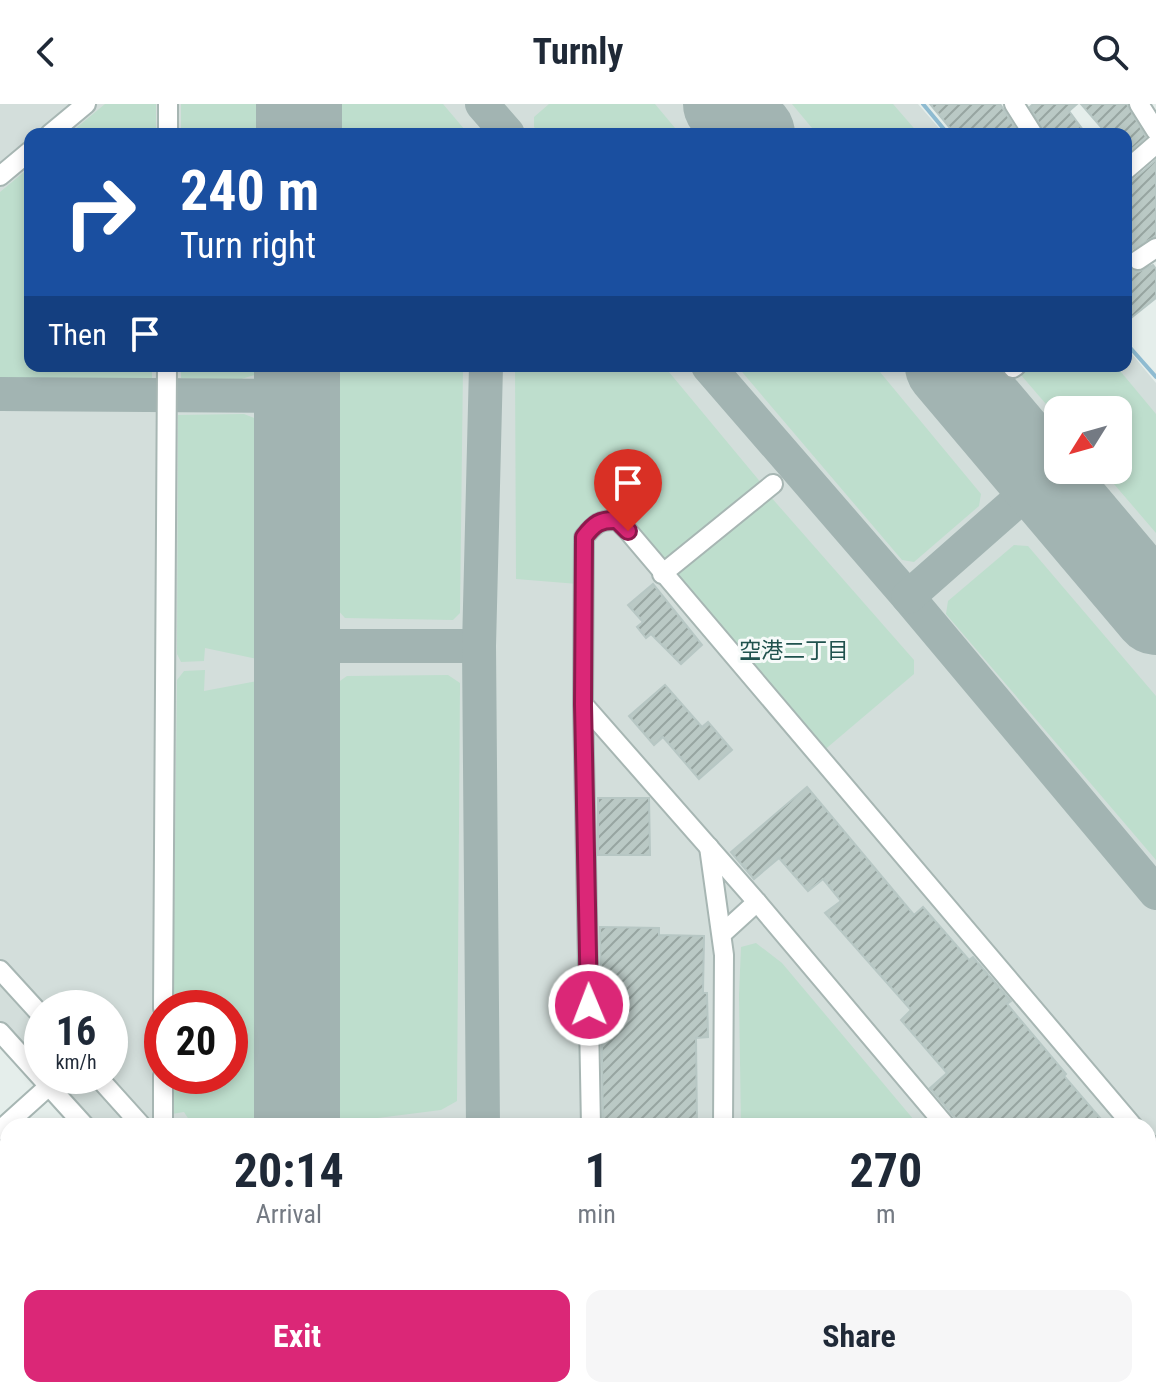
<!DOCTYPE html>
<html lang="en">
<head>
<meta charset="utf-8">
<style>
  :root { --surface:#fff; --page:#f6f6f7; --text:#1f2937; --muted:#747a83; --accent:#db2777 }
  body { margin:0; font-family:"Roboto Condensed","Noto Sans JP",sans-serif; background:var(--page); color:var(--text); height:100vh; display:flex; flex-direction:column; font-size:30px; white-space:nowrap }
  * { box-sizing:border-box; margin:0 }
  p { font-size:26px; color:var(--muted) }
  .icon { flex:none; width:44px; height:44px; fill:none; stroke:currentColor; stroke-width:2; stroke-linecap:round; stroke-linejoin:round }
  .map { position:relative; flex:1; overflow:hidden }
  .panel { position:absolute; left:0px; top:1014px; width:1156px; height:280px; display:flex; flex-direction:column; background:var(--surface); border-radius:24px 24px 0 0; box-shadow:0 4px 12px #0003 }
  .panel>* { flex:none }
  .hud { position:absolute; left:24px; top:24px; width:1108px; height:244px; border-radius:16px; box-shadow:0 4px 12px #0003; background:#1a4fa0; color:#fff; overflow:hidden }
  .needle { width:52px; rotate:233deg }
  .fabs { position:absolute; left:1044px; top:292px; display:grid; gap:16px }
  .fabs a { display:grid; place-items:center; width:88px; height:88px; border-radius:16px; background:var(--surface); box-shadow:0 4px 12px #0003; font-size:40px }
  .speed { position:absolute; left:24px; top:886px; display:flex; gap:16px; font-size:40px; font-weight:700; text-align:center }
  .speed>* { display:grid; place-content:center; width:104px; height:104px; border-radius:50%; background:var(--surface); box-shadow:0 4px 12px #0003; line-height:1 }
  .speed small { font-size:20px; font-weight:400 }
  .speed .limit { border:12px solid #d22; background:#fff; color:#111 }
  .pin { position:absolute; display:grid; place-items:center; width:68px; height:68px; color:#fff; margin:-82px -34px; border-radius:50% 50% 50% 0; rotate:-45deg; box-shadow:0 0 8px #0007 }
  .pin .icon { rotate:45deg }
  .me { position:absolute; width:88px; margin:-44px; rotate:359deg; stroke-linejoin:round; filter:drop-shadow(0 0 6px #0008) }
  .turn { display:flex; align-items:center; gap:28px; height:168px; padding:0 24px; font-size:36px }
  .turn .icon { width:104px; height:104px; stroke-width:2.5 }
  .turn b { display:block; font-size:56px; line-height:68px }
  .then { display:flex; align-items:center; height:76px; padding:0 24px; background:#0003; gap:16px; font-size:30px }
  .eta { display:flex; justify-content:space-evenly; align-items:center; height:136px; text-align:center }
  .eta b { font-size:48px; font-weight:700; line-height:56px }
  .primary-button { display:flex; gap:16px; margin-top:auto; padding:16px 24px }
  .primary-button a { flex:1; height:92px; border-radius:16px; background:var(--accent); color:#fff; font-size:32px; font-weight:700; line-height:92px; text-align:center }
  .primary-button a+a { background:var(--page); color:var(--text) }
  header { display:flex; justify-content:space-between; align-items:center; height:104px; padding:0 24px; background:var(--surface); font-size:36px; font-weight:700 }
  .map>svg:first-child { display:block }
  .built { fill:#d3dedb; fill-rule:evenodd }
  .grass { fill:#bedecd }
  .lines { fill:none; stroke-linecap:round; stroke-linejoin:round }
  .stream { stroke:#8ebbd1; stroke-width:4 }
  .taxiway { stroke:#a2b4b2; stroke-width:34 }
  .runway { stroke:#a2b4b2; stroke-width:86 }
  .building { fill:url(#building-hatch); stroke:#b7c7c4; stroke-width:2 }
  .minor-casing { stroke:#a7b6b3; stroke-width:22 }
  .minor { stroke:#fff; stroke-width:18 }
  .route-casing { stroke:#8e194d; stroke-width:20 }
  .route { stroke:#db2777; stroke-width:14 }
  .labels { text-anchor:middle; stroke-width:6; stroke-linejoin:round; paint-order:stroke }
  .neighbourhood-label { font-size:22px; fill:#20524e; stroke:#f6faf9 }
</style>
</head>
<body>
<header><svg class="icon" aria-label="back" viewBox="0 0 24 24"><path d="M15 5l-7 7 7 7"/></svg>Turnly<svg class="icon" aria-label="search" viewBox="0 0 24 24"><circle cx="10" cy="10" r="6"/><path d="M15 15l6 6"/></svg></header>
<div class="map">
<svg width="1156" height="1294" viewBox="0 0 1156 1294">
  <defs>
    <pattern id="building-hatch" width="6" height="6" patternUnits="userSpaceOnUse" patternTransform="scale(2)"><rect width="6" height="6" fill="#bac9c5"/><path d="M-1 1l2-2M0 6l6-6M5 7l2-2" fill="none" stroke="#97a5a1"/></pattern>
  </defs>
  <rect width="100%" height="100%" fill="#e5eeeb"/>
  <!-- built -->
  <path class="built" d="M0 0H918L944 30H30V262H1126V243L1156 279V1294H970L920 1286H1148V1022H92L47 972H110V904H42V967L0 920ZM1058 306H1118V366H1058ZM162 904H230V972H162Z"/>
  <!-- grass -->
  <g class="grass">
    <path d="M105 0H156V30H69Z"/>
    <rect x="181" y="0" width="82" height="30"/>
    <path d="M340 0H443L465 26V30H340Z"/>
    <path d="M549 0H655L680 30H540L534 23V13Z"/>
    <path d="M792 0H893L919 30H817Z"/>
    <path d="M30 63V262H152V275L0 274V88Z"/>
    <path d="M181 262H262L261 269 238 276 181 274Z"/>
    <path d="M339 262H463L460 509 453 516 345 514 337 505Z"/>
    <path d="M515 262H664L762 380 668 454 658 452 617 408C565 408 574 442 578 480L516 475Z"/>
    <path d="M737 262H875L981 390 979 402 914 458 902 456Z"/>
    <path d="M1031 262H1116L1156 310V429L1102 366H1118V306H1058V314L1021 271Z"/>
    <path d="M244 310 259 316 262 326 257 555 205 544 204 557 181 558 177 550 178 311Z"/>
    <path d="M770 392 914 556V570L822 648 677 476 678 465Z"/>
    <path d="M1014 441 1028 442 1156 592V756L946 510 948 497Z"/>
    <path d="M205 566 204 587 263 576 257 1022H193L184 1008 172 1010 173 972H230V904H173L177 576 184 567Z"/>
    <path d="M448 571 460 579 457 997 441 1006 338 1019 337 579 347 572Z"/>
    <path d="M756 839 782 859 914 1016 907 1022H741L739 891 741 843Z"/>
    <path d="M994 1286H1146L1147 1288 1140 1294H1035Z"/>
  </g>
  <g class="lines">
    <!-- stream -->
    <g class="stream">
      <path d="M923 0 948 30"/>
      <path d="M1126 239 1156 273"/>
    </g>
    <!-- taxiway -->
    <g class="taxiway">
      <path d="M482 0 508 30"/>
      <path d="M708 262 908 493 1156 789"/>
      <path d="M0 290 297 292"/>
      <path d="M908 493 1043 374"/>
      <path d="M297 542H479"/>
      <path d="M483 1022 479 542 486 262"/>
    </g>
    <!-- runway -->
    <g class="runway">
      <path d="M726 0 752 30"/>
      <path d="M299 30V0"/>
      <path d="M948 262 1156 508"/>
      <path d="M297 1022V262"/>
    </g>
  </g>
  <!-- building -->
  <g class="building">
    <path d="M930 0H1000L1019 30H955Z"/>
    <path d="M1033 0H1077L1069 7 1086 30H1045L1030 3Z"/>
    <path d="M1081 0H1127L1146 33 1126 50V30H1107Z"/>
    <path d="M1156 56V132L1131 146 1126 156 1129 163 1138 168 1153 161 1156 165V194L1126 218V78L1134 75Z"/>
    <path d="M653 480 702 541 681 560 651 530 646 534 637 523 643 518 628 501Z"/>
    <path d="M665 581 702 623 708 618 732 646 699 675 663 633 654 641 629 612Z"/>
    <path d="M807 683 914 811 923 803 969 856 973 853 1011 897 1007 900 1066 970 1064 972 1107 1022H962L930 984 947 969 901 916 911 906 825 809 841 797 823 775 808 787 779 754 754 775 731 748Z"/>
    <path d="M598 694H649L650 751H598Z"/>
    <path d="M600 823 659 824V831L704 832 703 889H707L708 933 696 934 697 1022H603Z"/>
  </g>
  <g class="lines">
    <defs>
      <g id="minor">
        <path d="M1014 0 1033 30"/>
        <path d="M1139 0 1156 27"/>
        <path d="M50 30 86 0"/>
        <path d="M168 30V0"/>
        <path d="M1126 66 1156 40"/>
        <path d="M0 72 30 47"/>
        <path d="M1138 156 1156 144"/>
        <path d="M1013 264 1016 262"/>
        <path d="M662 470 773 380"/>
        <path d="M583 600 757 798 946 1022"/>
        <path d="M709 743 724 851 723 1022"/>
        <path d="M723 829 757 798"/>
        <path d="M0 866 42 912"/>
        <path d="M163 904 167 262"/>
        <path d="M0 928 85 1022"/>
        <path d="M97 972 142 1022"/>
        <path d="M163 972V1022"/>
        <path d="M591 1022 583 600 584 433C595 420 600 415 617 416L628 427 1133 1022"/>
        <path d="M0 1026 49 982"/>
        <path d="M1148 1039 1156 1049"/>
        <path d="M0 1214 8 1223"/>
        <path d="M1148 1259 1156 1269"/>
        <path d="M62 1286 69 1294"/>
        <path d="M421 1286 426 1294"/>
        <path d="M665 1286 670 1294"/>
        <path d="M960 1286 999 1294"/>
        <path d="M93 1294 104 1286"/>
        <path d="M1152 1294 1156 1291"/>
      </g>
    </defs>
    <!-- minor casing -->
    <use href="#minor" class="minor-casing"/>
    <!-- minor -->
    <use href="#minor" class="minor"/>
  </g>
  <g class="lines">
    <defs>
      <path id="route" d="M589 901 583 600 584 433C594 420 600 415 617 416L628 427"/>
    </defs>
    <!-- route casing -->
    <use href="#route" class="route-casing"/>
    <!-- route -->
    <use href="#route" class="route"/>
  </g>
  <g class="labels">
    <!-- neighbourhood labels -->
    <g class="neighbourhood-label">
      <text x="794" y="554">空港二丁目</text>
    </g>
  </g>
</svg>
<div class="fabs">
<a><svg class="needle" viewBox="-14 -14 28 28"><path d="M0-13l5 13h-10z" fill="#e53935"/><path d="M0 13l5-13h-10z" fill="#747a83"/></svg></a>
</div>
<div class="speed"><div>16<small>km/h</small></div><div class="limit">20</div></div>
<div class="pin" style="left:628px;top:427px;background:#d93025"><svg class="icon" aria-label="arrive" viewBox="0 0 24 24"><path d="M6 21V4h12l-3 4 3 4H6"/></svg></div>
<svg class="me" style="left:589px;top:901px" viewBox="-20 -20 40 40"><circle r="17" fill="#db2777" stroke="#fff" stroke-width="3"/><path d="M0-11L8 9 0 5-8 9z" fill="#fff"/></svg>
<div class="hud">
<div class="turn"><svg class="icon" aria-label="right" viewBox="0 0 24 24"><path d="M7 20v-9h11M14 6l5 5-5 5"/></svg><div><b>240 m</b>Turn right</div></div>
<div class="then">Then<svg class="icon" aria-label="arrive" viewBox="0 0 24 24"><path d="M6 21V4h12l-3 4 3 4H6"/></svg></div>
</div>
<section class="panel">
<div class="eta">
<div><b>20:14</b><p>Arrival</p></div>
<div><b>1</b><p>min</p></div>
<div><b>270</b><p>m</p></div>
</div>
<div class="primary-button"><a>Exit</a><a>Share</a></div>
</section>
</div>
</body>
</html>
